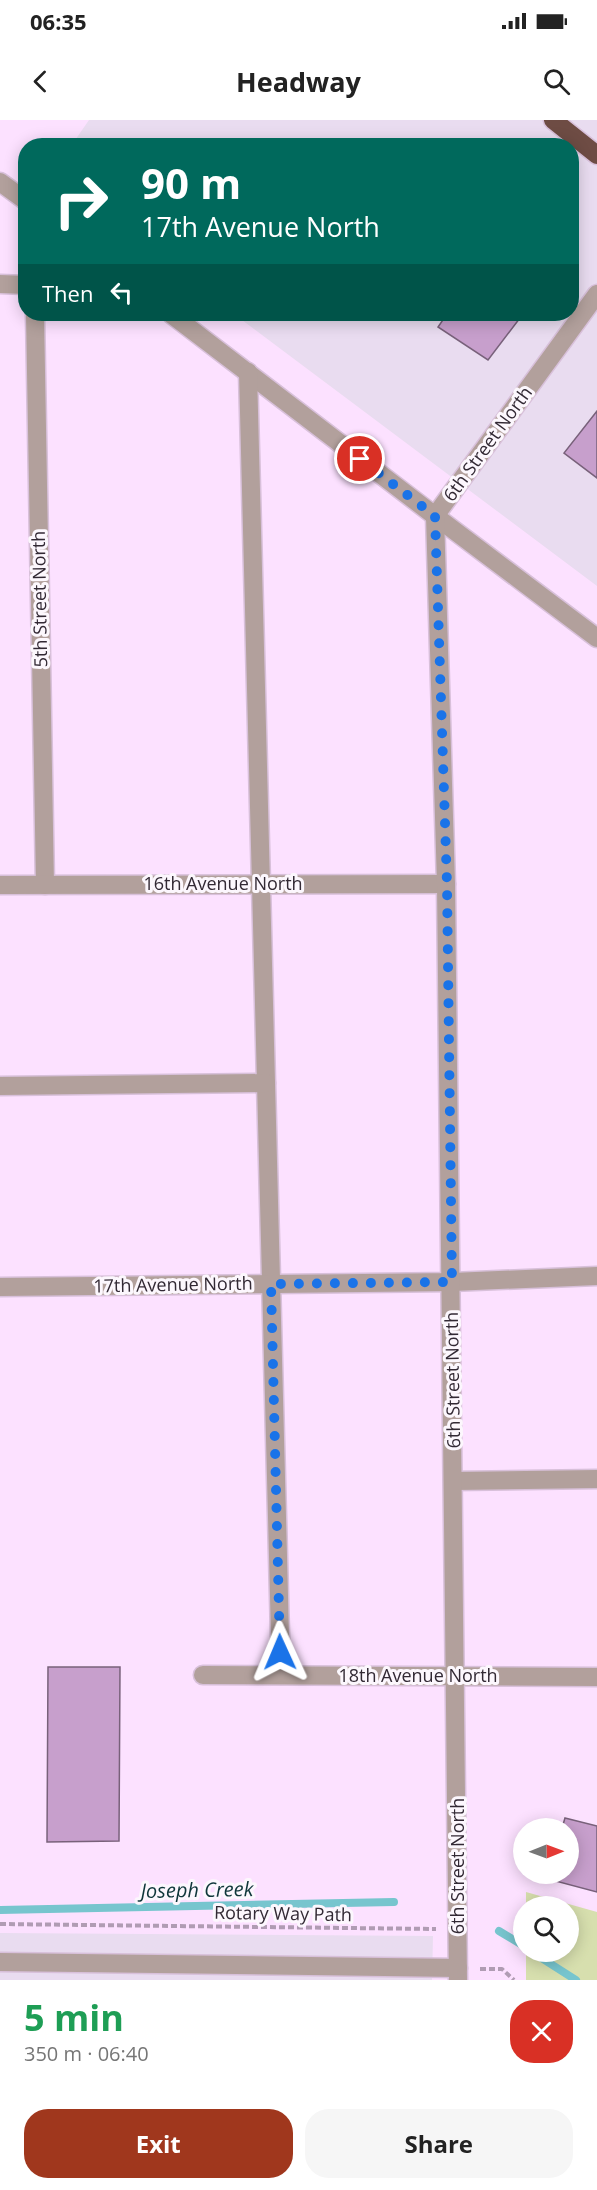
<!DOCTYPE html>
<html lang="en">
<head>
<meta charset="utf-8">
<style>
  :root { --surface:#fff; --page:#f6f6f6; --text:#222; --muted:#767676; --accent:#a0371d }
  body { margin:0; font-family:"Open Sans",sans-serif; background:var(--page); color:var(--text); height:100vh; display:flex; flex-direction:column; font-size:22px; white-space:nowrap }
  * { box-sizing:border-box; margin:0 }
  p { font-size:20px; color:var(--muted) }
  .icon { flex:none; width:33px; height:33px; fill:none; stroke:currentColor; stroke-width:2; stroke-linecap:round; stroke-linejoin:round }
  .map { position:relative; height:1860px; overflow:hidden }
  .panel { display:flex; flex-direction:column; background:var(--surface); flex:1 }
  .panel>* { flex:none }
  .hud { position:absolute; left:18px; top:18px; width:561px; height:183px; border-radius:24px; box-shadow:0 3px 15px #0003; background:#00695c; color:#fff; overflow:hidden }
  .needle { width:39px; rotate:89deg }
  .fabs { position:absolute; left:513px; top:1698px; display:grid; gap:12px }
  .fabs a { display:grid; place-items:center; width:66px; height:66px; border-radius:50%; background:var(--surface); box-shadow:0 3px 15px #0003; font-size:30px }
  .pin { position:absolute; display:grid; place-items:center; width:51px; height:51px; color:#fff; margin:-26px; border:3px solid #fff; border-radius:50%; box-shadow:0 2px 6px #0007 }
  .me { position:absolute; width:66px; margin:-33px; rotate:359deg; stroke-linejoin:round; filter:drop-shadow(0 0 4px #0008) }
  .turn { display:flex; align-items:center; gap:21px; height:126px; padding:0 24px; font-size:27px }
  .turn .icon { width:78px; height:78px; stroke-width:2.5 }
  .turn b { display:block; font-size:42px; line-height:51px }
  .then { display:flex; align-items:center; height:57px; padding:0 24px; background:#0003; gap:12px; font-size:22px }
  .round { display:grid; place-items:center; flex:none; width:63px; height:63px; border-radius:24px; background:var(--page) }
  .summary { display:flex; align-items:center; justify-content:space-between; height:102px; padding:0 24px }
  h1 { font-size:36px; font-weight:700; line-height:45px; color:#1e9e55 }
  .button { display:flex; gap:12px; margin-top:auto; padding:12px 24px }
  .button a { flex:1; height:69px; border-radius:24px; background:var(--accent); color:#fff; font-size:24px; font-weight:700; line-height:69px; text-align:center }
  .button a+a { background:var(--page); color:var(--text) }
  .status { display:flex; justify-content:space-between; align-items:center; height:42px; padding:0 30px; background:var(--surface); direction:ltr }
  .status svg { height:16px; fill:currentColor }
  header { display:flex; justify-content:space-between; align-items:center; height:78px; padding:0 24px; background:var(--surface); font-size:27px; font-weight:700 }
  .map>svg:first-child { display:block }
  .commercial { fill:#e9dcf0 }
  .green { fill:#d7dfae }
  .lines { fill:none; stroke-linecap:round; stroke-linejoin:round }
  .stream { stroke:#77c5ce; stroke-width:8 }
  .building { fill:#c79fcc; stroke:#78617a; stroke-width:1.5 }
  .minor-casing { stroke:#d8c0da; stroke-width:21 }
  .highway-casing { stroke:#d8c0da; stroke-width:21 }
  .path { stroke:#b09cb3; stroke-width:4; stroke-dasharray:6 3; stroke-linecap:butt }
  .minor { stroke:#b2a09c; stroke-width:18 }
  .highway { stroke:#6e4c44; stroke-width:18 }
  .route { stroke:#1a73e8; stroke-width:10; stroke-dasharray:0 18 }
  .labels { text-anchor:middle; stroke-width:6; stroke-linejoin:round; paint-order:stroke }
  .street-label { font-size:18px; fill:#322934; stroke:#fcf7fd }
  .water-label { font-size:20px; font-style:italic; fill:#0f363a; stroke:#fcf7fd }
</style>
</head>
<body>
<div class="status"><b>06:35</b><svg viewBox="0 0 49 12"><path d="M0 12V9h3v3zM5 12V6h3v6zM10 12V3h3v9zM15 12V0h3v12zM26 1h20v11H26zM47 4h2v5h-2z"/></svg></div>
<header><svg class="icon" aria-label="back" viewBox="0 0 24 24"><path d="M15 5l-7 7 7 7"/></svg>Headway<svg class="icon" aria-label="search" viewBox="0 0 24 24"><circle cx="10" cy="10" r="6"/><path d="M15 15l6 6"/></svg></header>
<div class="map">
<svg width="597" height="1860" viewBox="0 0 597 1860">
  <rect width="100%" height="100%" fill="#fce1ff"/>
  <!-- commercial -->
  <g class="commercial">
    <path d="M89 0H597V466L234 194H572V26H71Z"/>
    <path d="M0 1813 433 1816 432 1860H0Z"/>
  </g>
  <!-- green -->
  <path class="green" d="M526 1772 597 1792V1860H526V1832H568V1786H526Z"/>
  <g class="lines">
    <!-- stream -->
    <g class="stream">
      <path d="M0 1790 394 1782"/>
      <path d="M499 1811 524 1826"/>
      <path d="M532 1832 576 1860"/>
    </g>
  </g>
  <!-- building -->
  <g class="building">
    <path d="M447 194H523L488 240 438 207Z"/>
    <path d="M597 291V358L564 333Z"/>
    <path d="M48 1547H120L119 1721 47 1722Z"/>
    <path d="M565 1698 597 1706V1772L548 1759 549 1754H568V1708H562Z"/>
  </g>
  <g class="lines">
    <defs>
      <g id="minor">
        <path d="M0 62 26 81"/>
        <path d="M0 164 26 165"/>
        <path d="M35 194 45 765"/>
        <path d="M171 194 435 396 597 518"/>
        <path d="M248 252 281 1555"/>
        <path d="M0 765 446 764"/>
        <path d="M0 966 266 963"/>
        <path d="M0 1167 452 1162 597 1156"/>
        <path d="M454 1361 597 1359"/>
        <path d="M203 1555 597 1557"/>
        <path d="M0 1842 458 1848"/>
        <path d="M458 1860 446 764 435 396 597 174"/>
      </g>
      <path id="highway" d="M553 0 597 35"/>
    </defs>
    <!-- minor casing -->
    <use href="#minor" class="minor-casing"/>
    <!-- highway casing -->
    <use href="#highway" class="highway-casing"/>
    <!-- path -->
    <g class="path">
      <path d="M0 1804 436 1809"/>
      <path d="M480 1849H502L514 1860"/>
    </g>
    <!-- minor -->
    <use href="#minor" class="minor"/>
    <!-- highway -->
    <use href="#highway" class="highway"/>
  </g>
  <g class="lines">
    <!-- route -->
    <path class="route" d="M280 1532 271 1164 452 1162 447 764 435 396 360 339"/>
  </g>
  <g class="labels">
    <!-- street labels -->
    <g class="street-label">
      <text transform="translate(488 324) rotate(-54)" y="6">6th Street North</text>
      <text transform="translate(40 479) rotate(-91)" y="6">5th Street North</text>
      <text x="223" y="770">16th Avenue North</text>
      <text transform="translate(173 1165) rotate(-1)" y="6">17th Avenue North</text>
      <text transform="translate(453 1260) rotate(-91)" y="6">6th Street North</text>
      <text x="418" y="1562">18th Avenue North</text>
      <text transform="translate(458 1746) rotate(-90)" y="6">6th Street North</text>
      <text transform="translate(283 1794) rotate(1)" y="6">Rotary Way Path</text>
    </g>
    <!-- water labels -->
    <g class="water-label">
      <text transform="translate(197 1770) rotate(-1)" y="7">Joseph Creek</text>
    </g>
  </g>
</svg>
<div class="fabs">
<a><svg class="needle" viewBox="-14 -14 28 28"><path d="M0-13l5 13h-10z" fill="#e53935"/><path d="M0 13l5-13h-10z" fill="#767676"/></svg></a>
<a><svg class="icon" aria-label="search" viewBox="0 0 24 24"><circle cx="10" cy="10" r="6"/><path d="M15 15l6 6"/></svg></a>
</div>
<div class="pin" style="left:360px;top:339px;background:#d93025"><svg class="icon" aria-label="arrive" viewBox="0 0 24 24"><path d="M6 21V4h12l-3 4 3 4H6"/></svg></div>
<svg class="me" style="left:280px;top:1532px" viewBox="-20 -20 40 40"><path d="M0-17L14 15 0 8-14 15z" fill="#1a73e8" stroke="#fff" stroke-width="4"/></svg>
<div class="hud">
<div class="turn"><svg class="icon" aria-label="right" viewBox="0 0 24 24"><path d="M7 20v-9h11M14 6l5 5-5 5"/></svg><div><b>90 m</b>17th Avenue North</div></div>
<div class="then">Then<svg class="icon" aria-label="left" viewBox="0 0 24 24"><path d="M17 20v-9H6M10 6l-5 5 5 5"/></svg></div>
</div>
</div>
<section class="panel">
<div class="summary"><div><h1>5 min</h1><p>350 m · 06:40</p></div><a class="round" style="background:#d93025;color:#fff"><svg class="icon" aria-label="close" viewBox="0 0 24 24"><path d="M6 6l12 12M18 6L6 18"/></svg></a></div>
<div class="button"><a>Exit</a><a>Share</a></div>
</section>
</body>
</html>
